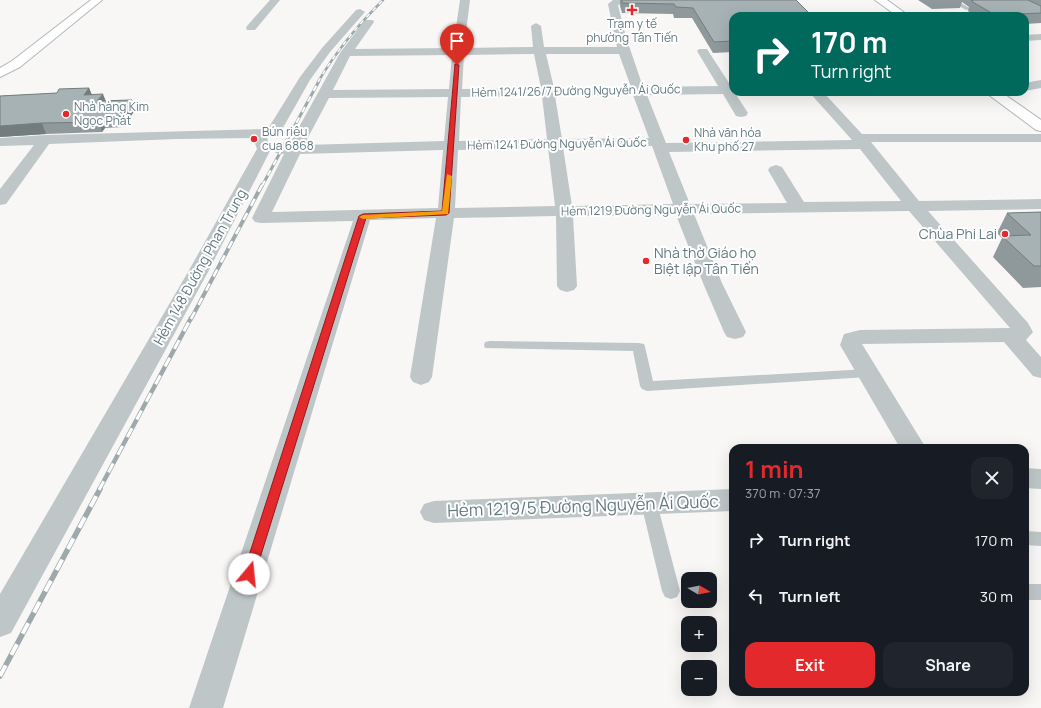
<!DOCTYPE html>
<html lang="en">
<head>
<meta charset="utf-8">
<style>
  :root { --surface:#171b24; --page:#20242c; --text:#f1f3f6; --muted:#9ea1a6; --accent:#e4292c }
  body { margin:0; font-family:Manrope,sans-serif; background:var(--page); color:var(--text); height:100vh; display:flex; flex-direction:column; font-size:15px; white-space:nowrap }
  * { box-sizing:border-box; margin:0 }
  p { font-size:13px; color:var(--muted) }
  .icon { flex:none; width:22px; height:22px; fill:none; stroke:currentColor; stroke-width:2; stroke-linecap:round; stroke-linejoin:round }
  .map { position:relative; flex:1; overflow:hidden }
  .details { position:absolute; left:729px; top:444px; width:300px; height:252px; display:flex; flex-direction:column; background:var(--surface); border-radius:12px; box-shadow:0 4px 16px #0002 }
  .details>* { flex:none }
  .top-card { position:absolute; left:729px; top:12px; width:300px; height:84px; border-radius:12px; box-shadow:0 4px 16px #0002; background:#00695c; color:#fff; overflow:hidden }
  .needle { width:26px; rotate:100deg }
  .controls { position:absolute; left:681px; top:572px; display:grid; gap:8px }
  .controls a { display:grid; place-items:center; width:36px; height:36px; border-radius:8px; background:var(--surface); box-shadow:0 4px 16px #0002; font-size:20px }
  .pin { position:absolute; display:grid; place-items:center; width:34px; height:34px; color:#fff; margin:-41px -17px; border-radius:50% 50% 50% 0; rotate:-45deg; box-shadow:0 0 4px #0007 }
  .pin .icon { rotate:45deg }
  .me { position:absolute; width:44px; margin:-22px; rotate:17deg; stroke-linejoin:round; filter:drop-shadow(0 0 3px #0008) }
  .turn { display:flex; align-items:center; gap:14px; height:84px; padding:0 16px; font-size:18px }
  .turn .icon { width:52px; height:52px; stroke-width:2.5 }
  .turn b { display:block; font-size:28px; line-height:34px }
  .round { display:grid; place-items:center; flex:none; width:42px; height:42px; border-radius:12px; background:var(--page) }
  .head { display:flex; align-items:center; justify-content:space-between; height:68px; padding:0 16px }
  h1 { font-size:24px; font-weight:700; line-height:30px; color:var(--accent) }
  .cta { display:flex; gap:8px; margin-top:auto; padding:8px 16px }
  .cta a { flex:1; height:46px; border-radius:12px; background:var(--accent); color:#fff; font-size:16px; font-weight:700; line-height:46px; text-align:center }
  .cta a+a { background:var(--page); color:var(--text) }
  ul { padding:0; list-style:none }
  li { display:flex; align-items:center; gap:12px; height:56px; padding:0 16px }
  li div { flex:1 }
  li b { display:block; font-size:15px }
  li em { font-style:normal }
  .map>svg:first-child { display:block }
  .lines { fill:none; stroke-linecap:round; stroke-linejoin:round }
  .secondary-casing { stroke:#b1babc; stroke-width:2 }
  .primary-casing { stroke:#b0b8ba; stroke-width:2 }
  .lane { fill:#bfc6c8; fill-rule:evenodd }
  .street { fill:#bfc6c8; fill-rule:evenodd }
  .secondary { fill:#fff; fill-rule:evenodd }
  .primary { fill:#fff; fill-rule:evenodd }
  .rail-far4-casing { stroke:#9ea9ac; stroke-width:2.5 }
  .rail-far3-casing { stroke:#9ea9ac; stroke-width:3 }
  .rail-far2-casing { stroke:#9ea9ac; stroke-width:4 }
  .rail-far1-casing { stroke:#9ea9ac; stroke-width:4.5 }
  .rail-casing { stroke:#9ea9ac; stroke-width:5.5 }
  .rail-far4 { stroke:#fff; stroke-width:1.5; stroke-dasharray:4.5; stroke-linecap:butt }
  .rail-far3 { stroke:#fff; stroke-width:2; stroke-dasharray:6; stroke-linecap:butt }
  .rail-far2 { stroke:#fff; stroke-width:2.5; stroke-dasharray:8; stroke-linecap:butt }
  .rail-far1 { stroke:#fff; stroke-width:3; stroke-dasharray:10; stroke-linecap:butt }
  .rail { stroke:#fff; stroke-width:4; stroke-dasharray:12; stroke-linecap:butt }
  .wall { fill:#8f999b }
  .shaded-wall { fill:#747d7e }
  .building { fill:#a6b2b4; stroke:#747d7e }
  .route { fill:#e4292c; stroke:#941b1d }
  .slow { fill:#f59e0b }
  .poi-dot { fill:#e4292c; stroke:#fff; stroke-width:1.5 }
  .labels { text-anchor:middle; stroke-width:4; stroke-linejoin:round; paint-order:stroke }
  .far-poi-label { font-size:12px; fill:#637a80; stroke:#fff; text-anchor:start }
  .far-street-label { font-size:12px; fill:#637a80; stroke:#fff }
  .poi-label { font-size:14px; fill:#637a80; stroke:#fff; text-anchor:end }
  .street-label { font-size:14px; fill:#637a80; stroke:#fff }
  .near-street-label { font-size:17px; fill:#637a80; stroke:#fff }
</style>
</head>
<body>
<div class="map">
<svg width="1041" height="708" viewBox="0 0 1041 708">
  <rect width="100%" height="100%" fill="#f8f7f5"/>
  <g class="lines">
    <defs>
      <path id="secondary" d="M91 0H102L20 67 0 77V68L12 61Z"/>
      <g id="primary">
        <path d="M875 0H887L909 16H897Z"/>
        <path d="M985 92H1001L1041 120V131L1036 130Z"/>
      </g>
    </defs>
    <!-- secondary casing -->
    <use href="#secondary" class="secondary-casing"/>
    <!-- primary casing -->
    <use href="#primary" class="primary-casing"/>
    <!-- lane -->
    <g class="lane">
      <path d="M949 0H956L971 9 966 10Z"/>
      <path d="M490 341 639 343 644 344 645 347 653 381 868 369 873 370 875 373 873 376 868 377 647 391 642 389 640 386 633 351 485 348 484 345 485 342Z"/>
      <path d="M649 497 655 499 657 503 680 591 677 597 671 599 665 597 662 591 641 503 643 499Z"/>
      <path d="M1025 531 1041 532V546L1025 545Z"/>
      <rect x="1025" y="584" width="16" height="16"/>
    </g>
    <!-- street -->
    <g class="street">
      <path d="M270 0H280L255 30H247L246 28 247 26Z"/>
      <path d="M460 0H470L464 48 533 47 531 26 536 23 541 26 544 47H617L608 4 613 0H687L682 3 621 4 618 5 626 37 643 87 718 86 697 51 699 49H707L731 86H733V92H738L735 93 748 113 746 116 741 117 736 116 723 94 647 95 666 143 852 140 809 92H823L862 134H1041V142H871L919 201 1041 199V209L928 211 1028 323 1033 332 1026 340 1041 357V378L1033 376 1004 342 862 344 926 448H900L840 345 844 334 860 330 1010 328 909 211 694 214 722 283 746 332 743 337 735 339 727 337 724 332 703 283 676 215 573 216 577 286 574 290 567 292 560 290 557 286 556 216 454 218 432 377 429 382 421 385 413 382 410 377 436 218 370 220 223 708H189L353 221 261 223 255 222 252 218 284 154 276 153 273 150 276 147 289 145 340 53 365 20H373L374 22 355 49 453 48ZM534 54 541 88 462 89 464 55ZM546 54H619L631 87 554 88ZM452 55 449 89 333 90 350 56ZM633 95 649 138 562 139 555 96ZM542 96 547 139 459 141 461 97ZM448 97 444 141 304 145 329 98ZM652 146 673 204 572 206 563 147ZM548 148 555 206 455 208 458 150ZM860 149 901 201 804 202 782 167 776 165 770 167 768 170 787 203 690 204 669 152ZM443 150 438 208 272 212 300 154Z"/>
      <path d="M360 9 365 12 330 52 310 80 280 133 267 138 271 149 208 272 11 633 0 637V594L188 272 257 149 253 138 177 139 49 144 6 204 0 205V189L34 145 0 146V138L46 135 267 129 269 127 300 77 322 48 356 10Z"/>
      <path d="M1041 34V40L1025 41V35Z"/>
      <path d="M1041 80V88L1025 91V83Z"/>
      <path d="M1025 468 1041 469V489L1025 488Z"/>
      <path d="M733 489V511L434 523 424 520 420 512 424 504 434 501Z"/>
    </g>
    <!-- secondary -->
    <use href="#secondary" class="secondary"/>
    <!-- primary -->
    <use href="#primary" class="primary"/>
    <defs>
      <path id="rail-far4" d="M318 82C336 51 358 25 383 0"/>
      <path id="rail-far3" d="M262 186 319 81"/>
      <path id="rail-far2" d="M191 319 262 185"/>
      <path id="rail-far1" d="M99 490 191 318"/>
      <path id="rail" d="M0 676 100 489"/>
    </defs>
    <!-- rail-far4 casing -->
    <use href="#rail-far4" class="rail-far4-casing"/>
    <!-- rail-far3 casing -->
    <use href="#rail-far3" class="rail-far3-casing"/>
    <!-- rail-far2 casing -->
    <use href="#rail-far2" class="rail-far2-casing"/>
    <!-- rail-far1 casing -->
    <use href="#rail-far1" class="rail-far1-casing"/>
    <!-- rail casing -->
    <use href="#rail" class="rail-casing"/>
    <!-- rail-far4 -->
    <use href="#rail-far4" class="rail-far4"/>
    <!-- rail-far3 -->
    <use href="#rail-far3" class="rail-far3"/>
    <!-- rail-far2 -->
    <use href="#rail-far2" class="rail-far2"/>
    <!-- rail-far1 -->
    <use href="#rail-far1" class="rail-far1"/>
    <!-- rail -->
    <use href="#rail" class="rail"/>
  </g>
  <!-- wall -->
  <g class="wall">
    <path d="M620 0H796L733 16V52L713 53 692 18H674L673 14 622 13 620 6Z"/>
    <path d="M918 0H1041V23L1025 24V16H976L968 11 969 7 962 2 960 8 932 9Z"/>
    <path d="M89 88 92 95 106 101 132 100 135 110 123 127 105 128 102 132 46 134 0 137V96L57 93Z"/>
    <path d="M1041 212V287L1023 288 993 257 1002 238 997 233 1007 213Z"/>
  </g>
  <!-- shaded-wall -->
  <g class="shaded-wall">
    <path d="M89 88 93 98 84 95Z"/>
    <path d="M103 94 107 104 97 101Z"/>
    <path d="M132 100 135 110 123 127 119 117Z"/>
    <path d="M102 118 105 128 102 132 99 122Z"/>
    <path d="M42 123 46 134 0 137V126Z"/>
  </g>
  <!-- building -->
  <g class="building">
    <path d="M622 0H796L812 16H733V41L714 42 693 8 676 7 674 4 622 3Z"/>
    <path d="M974 0H1028L1041 6V13L995 15 971 1Z"/>
    <path d="M89 88 84 95 103 94 97 101 132 100 119 117 102 118 99 122 42 123 0 126V96L57 93 59 89Z"/>
    <path d="M1041 212V266H1034L1002 236 1031 235 1007 213Z"/>
  </g>
  <!-- route -->
  <path class="route" d="M455 64 459 65 449 213 446 215 366 218 255 574 253 578 249 579 245 578 243 574 359 216 363 214 442 211Z"/>
  <!-- slow -->
  <path class="slow" d="M447 174 452 176 448 214 363 219 359 217 363 215 442 211Z"/>
  <!-- markers -->
  <g class="poi-dot">
    <path d="M630 4h4v4h4v4h-4v4h-4v-4h-4v-4h4z"/>
    <circle cx="66" cy="114" r="4"/>
    <circle cx="254" cy="139" r="4"/>
    <circle cx="686" cy="140" r="4"/>
    <circle cx="1005" cy="234" r="4"/>
    <circle cx="646" cy="261" r="4"/>
  </g>
  <g class="labels">
    <!-- far-poi labels -->
    <g class="far-poi-label">
      <text x="632" y="28" text-anchor="middle">Trạm y tế<tspan x="632" dy="14">phường Tân Tiến</tspan></text>
      <text x="74" y="111">Nhà hàng Kim<tspan x="74" dy="14">Ngọc Phát</tspan></text>
      <text x="262" y="136">Bún riêu<tspan x="262" dy="14">cua 6868</tspan></text>
      <text x="694" y="137">Nhà văn hóa<tspan x="694" dy="14">Khu phố 27</tspan></text>
    </g>
    <!-- far-street labels -->
    <g class="far-street-label">
      <text transform="translate(576 91) rotate(-1)" y="4">Hẻm 1241/26/7 Đường Nguyễn Ái Quốc</text>
      <text transform="translate(557 144) rotate(-1)" y="4">Hẻm 1241 Đường Nguyễn Ái Quốc</text>
      <text transform="translate(651 210) rotate(-1)" y="4">Hẻm 1219 Đường Nguyễn Ái Quốc</text>
    </g>
    <!-- poi labels -->
    <g class="poi-label">
      <text x="997" y="239">Chùa Phi Lai</text>
      <text x="654" y="258" text-anchor="start">Nhà thờ Giáo họ<tspan x="654" dy="16">Biệt lập Tân Tiến</tspan></text>
    </g>
    <!-- street labels -->
    <g class="street-label">
      <text transform="translate(200 267) rotate(-61)" y="5">Hẻm 148 Đường Phan Trung</text>
    </g>
    <!-- near-street labels -->
    <g class="near-street-label">
      <text transform="translate(583 506) rotate(-2)" y="6">Hẻm 1219/5 Đường Nguyễn Ái Quốc</text>
    </g>
  </g>
</svg>
<div class="controls">
<a><svg class="needle" viewBox="-14 -14 28 28"><path d="M0-13l5 13h-10z" fill="#e53935"/><path d="M0 13l5-13h-10z" fill="#9ea1a6"/></svg></a>
<a>+</a>
<a>−</a>
</div>
<div class="pin" style="left:457px;top:65px;background:#d93025"><svg class="icon" aria-label="arrive" viewBox="0 0 24 24"><path d="M6 21V4h12l-3 4 3 4H6"/></svg></div>
<svg class="me" style="left:249px;top:574px" viewBox="-20 -20 40 40"><circle r="19" fill="#fff"/><path d="M0-13L10 11 0 6-10 11z" fill="#e4292c"/></svg>
<div class="top-card">
<div class="turn"><svg class="icon" aria-label="right" viewBox="0 0 24 24"><path d="M7 20v-9h11M14 6l5 5-5 5"/></svg><div><b>170 m</b>Turn right</div></div>
</div>
<section class="details">
<div class="head"><div><h1>1 min</h1><p>370 m · 07:37</p></div><a class="round"><svg class="icon" aria-label="close" viewBox="0 0 24 24"><path d="M6 6l12 12M18 6L6 18"/></svg></a></div>
<ul>
<li><svg class="icon" aria-label="right" viewBox="0 0 24 24"><path d="M7 20v-9h11M14 6l5 5-5 5"/></svg><div><b>Turn right</b></div><em>170 m</em></li>
<li><svg class="icon" aria-label="left" viewBox="0 0 24 24"><path d="M17 20v-9H6M10 6l-5 5 5 5"/></svg><div><b>Turn left</b></div><em>30 m</em></li>
</ul>
<div class="cta"><a>Exit</a><a>Share</a></div>
</section>
</div>
</body>
</html>
